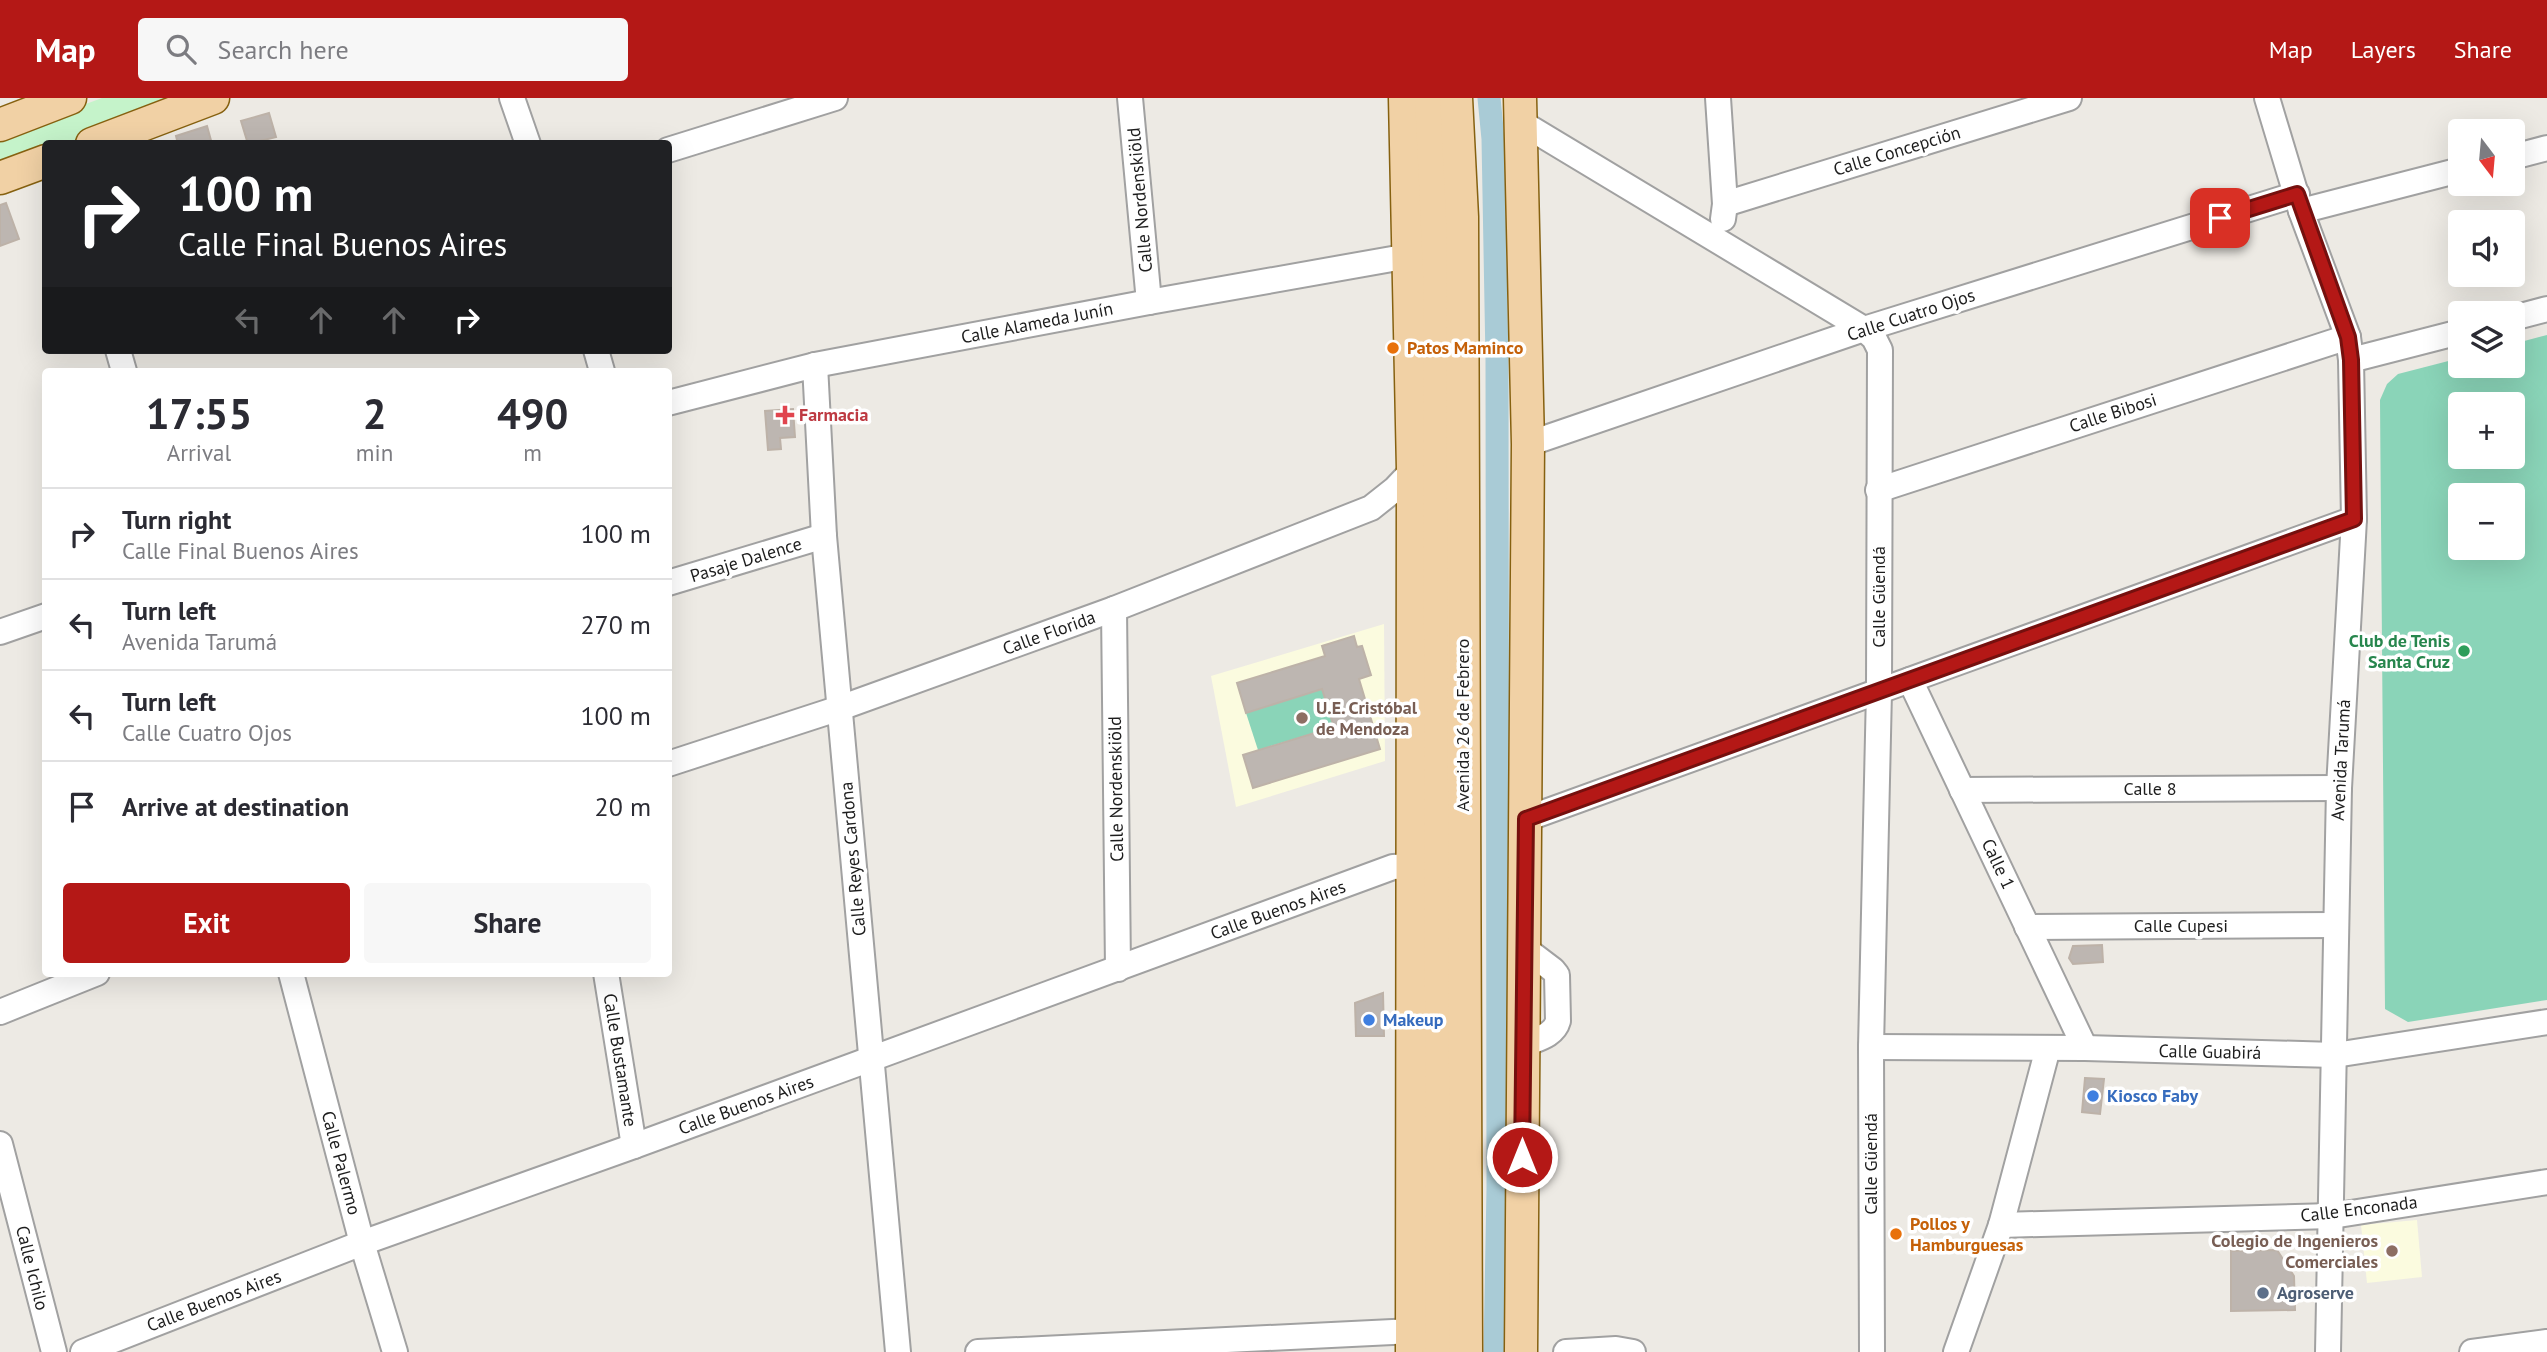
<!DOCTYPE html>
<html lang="en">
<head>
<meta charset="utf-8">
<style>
  :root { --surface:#fff; --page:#f7f7f7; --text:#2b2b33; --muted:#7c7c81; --line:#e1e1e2; --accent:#b41816 }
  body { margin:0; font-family:"PT Sans",sans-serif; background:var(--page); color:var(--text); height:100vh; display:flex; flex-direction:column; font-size:26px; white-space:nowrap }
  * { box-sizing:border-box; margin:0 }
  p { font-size:23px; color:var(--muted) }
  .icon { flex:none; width:38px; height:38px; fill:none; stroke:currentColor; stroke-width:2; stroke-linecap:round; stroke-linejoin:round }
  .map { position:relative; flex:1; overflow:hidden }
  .drawer { position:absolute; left:42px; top:270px; width:630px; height:609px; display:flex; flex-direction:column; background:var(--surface); border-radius:7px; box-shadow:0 7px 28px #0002 }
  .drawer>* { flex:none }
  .banner { position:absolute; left:42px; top:42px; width:630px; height:214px; border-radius:7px; box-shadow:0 7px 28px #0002; background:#202124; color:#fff; overflow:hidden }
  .needle { width:46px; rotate:164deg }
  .buttons { position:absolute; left:2448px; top:21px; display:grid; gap:14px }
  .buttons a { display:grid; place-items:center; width:77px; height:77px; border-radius:7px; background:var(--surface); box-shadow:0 7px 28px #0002; font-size:35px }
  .pin { position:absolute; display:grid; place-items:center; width:60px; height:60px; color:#fff; margin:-30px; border-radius:14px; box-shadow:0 4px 10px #0006 }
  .me { position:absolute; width:77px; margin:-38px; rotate:0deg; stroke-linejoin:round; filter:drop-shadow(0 0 5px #0008) }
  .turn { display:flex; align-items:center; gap:24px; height:147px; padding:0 21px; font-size:32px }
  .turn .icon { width:91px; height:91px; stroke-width:2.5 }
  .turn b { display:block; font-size:49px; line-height:60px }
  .lanes { display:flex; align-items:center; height:66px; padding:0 21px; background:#0003; justify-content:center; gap:35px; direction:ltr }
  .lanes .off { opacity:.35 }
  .eta { display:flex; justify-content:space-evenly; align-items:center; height:119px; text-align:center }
  .eta b { font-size:42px; font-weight:700; line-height:49px }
  .primary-button { display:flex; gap:14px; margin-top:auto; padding:14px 21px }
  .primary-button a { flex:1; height:80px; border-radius:7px; background:var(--accent); color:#fff; font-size:28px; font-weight:700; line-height:80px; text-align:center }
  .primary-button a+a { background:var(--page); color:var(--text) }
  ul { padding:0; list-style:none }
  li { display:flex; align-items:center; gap:21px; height:91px; padding:0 21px; border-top:2px solid var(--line) }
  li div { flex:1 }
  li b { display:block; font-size:26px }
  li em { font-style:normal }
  header { display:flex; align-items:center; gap:42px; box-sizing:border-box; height:98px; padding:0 35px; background:var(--accent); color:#fff }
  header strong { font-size:33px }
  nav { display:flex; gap:38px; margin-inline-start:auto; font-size:24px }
  .search { width:490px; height:63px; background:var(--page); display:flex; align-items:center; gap:18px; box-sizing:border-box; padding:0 24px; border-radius:7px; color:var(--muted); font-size:26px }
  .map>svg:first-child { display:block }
  .education { fill:#fbfbdf }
  .park { fill:#c5f3ca }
  .pitch { fill:#8ad4b8; fill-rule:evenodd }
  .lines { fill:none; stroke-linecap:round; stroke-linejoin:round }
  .canal { stroke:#a9cbd6; stroke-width:23 }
  .building { fill:#bdb6b1; stroke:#bdb2a8; stroke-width:2 }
  .minor-casing { stroke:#a1a1a1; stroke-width:28 }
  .major-casing { stroke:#866110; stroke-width:35 }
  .minor { stroke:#fff; stroke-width:24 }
  .major { stroke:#f1d1a5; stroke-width:32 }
  .route-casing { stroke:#75100e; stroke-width:18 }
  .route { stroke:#b41816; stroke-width:12 }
  .food-dot { fill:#e8710a; stroke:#fff; stroke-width:2.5 }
  .health-dot { fill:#e0444e; stroke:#fff; stroke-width:2.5 }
  .leisure-dot { fill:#2e9e5b; stroke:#fff; stroke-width:2.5 }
  .education-dot { fill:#8d6e63; stroke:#fff; stroke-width:2.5 }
  .shop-dot { fill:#3f7fe0; stroke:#fff; stroke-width:2.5 }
  .service-dot { fill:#5c6f8a; stroke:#fff; stroke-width:2.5 }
  .labels { text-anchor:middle; stroke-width:7; stroke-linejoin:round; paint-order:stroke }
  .street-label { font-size:18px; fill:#1d1d1d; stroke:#fff }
  .food-label { font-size:18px; font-weight:bold; fill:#c56008; stroke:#fff; text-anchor:start }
  .health-label { font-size:18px; font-weight:bold; fill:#be3a42; stroke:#fff; text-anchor:start }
  .leisure-label { font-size:18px; font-weight:bold; fill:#27864d; stroke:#fff; text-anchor:end }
  .education-label { font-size:18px; font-weight:bold; fill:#785e54; stroke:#fff; text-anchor:start }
  .shop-label { font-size:18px; font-weight:bold; fill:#366cbe; stroke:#fff; text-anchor:start }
  .service-label { font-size:18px; font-weight:bold; fill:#4e5e75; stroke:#fff; text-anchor:start }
</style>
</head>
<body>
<header>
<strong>Map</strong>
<div class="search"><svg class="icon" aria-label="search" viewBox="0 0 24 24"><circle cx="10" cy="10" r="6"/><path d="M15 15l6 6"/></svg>Search here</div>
<nav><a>Map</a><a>Layers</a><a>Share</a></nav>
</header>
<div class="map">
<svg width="2547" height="1254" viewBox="0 0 2547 1254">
  <rect width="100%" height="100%" fill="#edeae4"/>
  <!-- education -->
  <g class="education">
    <path d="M1384 526 1385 663 1236 709 1211 578Z"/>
    <path d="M2417 1122 2422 1179 2367 1185 2361 1127Z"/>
  </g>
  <!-- park -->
  <path class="park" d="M102 0H192L73 45 46 46 45 56 0 74V38Z"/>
  <!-- pitch -->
  <g class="pitch">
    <path d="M2547 237V902L2408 924 2385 911 2380 302 2387 286 2398 276 2460 260V268H2513V246ZM2460 306H2513V359H2460ZM2460 397H2513V450H2460Z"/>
    <path d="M1322 591 1334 629 1258 652 1246 615Z"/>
  </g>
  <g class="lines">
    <!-- canal -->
    <path class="canal" d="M1489 0 1493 41 1497 262 1498 1090 1495 1254"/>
  </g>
  <!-- building -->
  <g class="building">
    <path d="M269 15 276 39 248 46 241 23Z"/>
    <path d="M207 28 212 46H178L176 38Z"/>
    <path d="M6 105 19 141 0 148V107Z"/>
    <path d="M793 311 795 339 780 340 781 351 768 352 765 313Z"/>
    <path d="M1354 538 1357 549 1362 548 1371 577 1359 581 1380 651 1253 690 1243 657 1334 629 1322 591 1246 615 1237 585 1325 558 1322 548Z"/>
    <path d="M2102 847 2103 864 2073 866 2069 860 2073 848Z"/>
    <path d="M1383 895 1384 938H1356L1355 905Z"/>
    <path d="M2085 980 2104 981 2100 1016 2082 1014Z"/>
    <path d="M2277 1152 2294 1178 2295 1212 2231 1213V1153Z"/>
  </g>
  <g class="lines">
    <defs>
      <g id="minor">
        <path d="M512 0 528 46"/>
        <path d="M1130 0 1149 204"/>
        <path d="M1718 0 1725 106 1723 121"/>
        <path d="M2267 0 2301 113 2348 239 2351 262 2354 421 2339 690 2328 1254"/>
        <path d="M1522 25 1864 231 1874 240 1880 252 1879 593 1871 949 1872 1254"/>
        <path d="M668 52 835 0"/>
        <path d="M2513 59 2547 50"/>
        <path d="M1725 106 2069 0"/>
        <path d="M2301 113 2460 72"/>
        <path d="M2513 220 2547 211"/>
        <path d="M118 252 124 273"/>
        <path d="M596 252 602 273"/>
        <path d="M2351 262 2460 234"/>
        <path d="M815 267 824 438 898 1254"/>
        <path d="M668 305 815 267 1149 204 1409 158"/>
        <path d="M1528 346 1864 231 2297 96"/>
        <path d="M1878 392 2348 239"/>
        <path d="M668 485 824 438"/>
        <path d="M1114 511 1118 871"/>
        <path d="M0 534 46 518"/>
        <path d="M1910 582 2085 950"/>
        <path d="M668 666 840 610 1114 511 1371 410 1395 391 1413 372"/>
        <path d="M1962 692 2339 690"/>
        <path d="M1526 721 2354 421"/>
        <path d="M2027 829 2335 827"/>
        <path d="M291 875 362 1145 395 1254"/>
        <path d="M606 875 634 1048"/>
        <path d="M0 914 97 875"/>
        <path d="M1523 947C1536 941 1554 938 1558 923L1557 877 1553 872 1524 850"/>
        <path d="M1871 949 2085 950 2335 957 2547 924"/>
        <path d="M0 1046 54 1254"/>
        <path d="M2001 1127 2332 1118 2547 1084"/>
        <path d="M83 1254 362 1145 634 1048 1393 769 1411 768"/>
        <path d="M978 1254 1413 1233"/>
        <path d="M1566 1254 1616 1251 1633 1254"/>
        <path d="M1956 1254 2001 1127 2048 950"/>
        <path d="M2472 1254 2547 1244"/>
      </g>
      <g id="major">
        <path d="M1405 0 1413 372 1412 1254"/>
        <path d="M1431 0 1439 171 1442 1254"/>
        <path d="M1456 0 1462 119 1466 1254"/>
        <path d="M1520 0 1528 346 1521 1254"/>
        <path d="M0 27 70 0"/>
        <path d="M92 46 213 0"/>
        <path d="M0 80 46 63"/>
      </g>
    </defs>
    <!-- minor casing -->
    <use href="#minor" class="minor-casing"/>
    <!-- major casing -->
    <use href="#major" class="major-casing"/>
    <!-- minor -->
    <use href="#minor" class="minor"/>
    <!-- major -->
    <use href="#major" class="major"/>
  </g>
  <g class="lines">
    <defs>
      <path id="route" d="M1522 1059 1526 721 2354 421 2351 262 2348 239 2297 96 2220 120"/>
    </defs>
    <!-- route casing -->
    <use href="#route" class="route-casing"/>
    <!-- route -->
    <use href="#route" class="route"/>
  </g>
  <!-- markers -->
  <g class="food-dot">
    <circle cx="1393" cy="250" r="7"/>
    <circle cx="1896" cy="1136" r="7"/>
  </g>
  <path class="health-dot" d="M781.5 306.5h7v7h7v7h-7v7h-7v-7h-7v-7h7z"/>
  <circle class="leisure-dot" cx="2464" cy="553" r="7"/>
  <g class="education-dot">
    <circle cx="1302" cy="620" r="7"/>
    <circle cx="2392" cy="1153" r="7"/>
  </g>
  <g class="shop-dot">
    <circle cx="1369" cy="922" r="7"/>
    <circle cx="2093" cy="998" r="7"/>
  </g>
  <circle class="service-dot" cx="2263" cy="1195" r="7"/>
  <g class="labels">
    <!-- street labels -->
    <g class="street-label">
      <text transform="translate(1897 53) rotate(-17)" y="6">Calle Concepción</text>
      <text transform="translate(1140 102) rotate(-95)" y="6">Calle Nordenskiöld</text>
      <text transform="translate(1911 217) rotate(-18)" y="6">Calle Cuatro Ojos</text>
      <text transform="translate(1037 225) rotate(-11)" y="6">Calle Alameda Junín</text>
      <text transform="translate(2113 315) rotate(-18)" y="6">Calle Bibosi</text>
      <text transform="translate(746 462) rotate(-17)" y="6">Pasaje Dalence</text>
      <text transform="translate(1879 499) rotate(-90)" y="6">Calle Güendá</text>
      <text transform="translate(1049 535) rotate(-20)" y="6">Calle Florida</text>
      <text transform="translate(1463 627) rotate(-90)" y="6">Avenida 26 de Febrero</text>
      <text transform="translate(2341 662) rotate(-87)" y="6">Avenida Tarumá</text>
      <text transform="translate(1116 691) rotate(-91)" y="6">Calle Nordenskiöld</text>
      <text x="2150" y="697">Calle 8</text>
      <text transform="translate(853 761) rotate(-95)" y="6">Calle Reyes Cardona</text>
      <text transform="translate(1998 766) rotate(65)" y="6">Calle 1</text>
      <text transform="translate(1278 812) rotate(-20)" y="6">Calle Buenos Aires</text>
      <text x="2181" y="834">Calle Cupesi</text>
      <text transform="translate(2210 954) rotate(1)" y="6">Calle Guabirá</text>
      <text transform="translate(620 962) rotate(81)" y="6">Calle Bustamante</text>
      <text transform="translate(746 1007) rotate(-20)" y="6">Calle Buenos Aires</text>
      <text transform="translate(341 1065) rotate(75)" y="6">Calle Palermo</text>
      <text transform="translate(1871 1066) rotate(-90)" y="6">Calle Güendá</text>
      <text transform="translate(2359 1111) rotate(-7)" y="6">Calle Enconada</text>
      <text transform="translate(32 1170) rotate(76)" y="6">Calle Ichilo</text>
      <text transform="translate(214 1203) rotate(-21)" y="6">Calle Buenos Aires</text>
    </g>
    <!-- food labels -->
    <g class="food-label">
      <text x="1407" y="256">Patos Maminco</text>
      <text x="1910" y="1132">Pollos y<tspan x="1910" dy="21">Hamburguesas</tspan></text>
    </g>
    <!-- health labels -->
    <g class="health-label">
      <text x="799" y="323">Farmacia</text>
    </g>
    <!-- leisure labels -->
    <g class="leisure-label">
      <text x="2450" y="549">Club de Tenis<tspan x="2450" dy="21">Santa Cruz</tspan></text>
    </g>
    <!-- education labels -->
    <g class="education-label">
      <text x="1316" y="616">U.E. Cristóbal<tspan x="1316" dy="21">de Mendoza</tspan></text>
      <text x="2378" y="1149" text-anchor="end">Colegio de Ingenieros<tspan x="2378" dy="21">Comerciales</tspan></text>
    </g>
    <!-- shop labels -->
    <g class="shop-label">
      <text x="1383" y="928">Makeup</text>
      <text x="2107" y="1004">Kiosco Faby</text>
    </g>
    <!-- service labels -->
    <g class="service-label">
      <text x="2277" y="1201">Agroserve</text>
    </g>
  </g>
</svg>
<div class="buttons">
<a><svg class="needle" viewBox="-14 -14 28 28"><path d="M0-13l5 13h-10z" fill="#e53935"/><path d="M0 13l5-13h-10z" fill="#7c7c81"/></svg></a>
<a><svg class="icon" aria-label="sound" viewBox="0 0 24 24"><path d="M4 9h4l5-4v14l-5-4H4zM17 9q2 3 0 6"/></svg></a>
<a><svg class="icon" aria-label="layers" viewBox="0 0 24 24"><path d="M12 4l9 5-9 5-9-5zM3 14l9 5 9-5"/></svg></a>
<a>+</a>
<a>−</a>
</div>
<div class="pin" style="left:2220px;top:120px;background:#d93025"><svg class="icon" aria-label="arrive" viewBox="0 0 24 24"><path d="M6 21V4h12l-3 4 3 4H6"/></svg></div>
<svg class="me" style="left:1522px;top:1059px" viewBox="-20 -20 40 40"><circle r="17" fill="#b41816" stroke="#fff" stroke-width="3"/><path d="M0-11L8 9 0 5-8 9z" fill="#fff"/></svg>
<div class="banner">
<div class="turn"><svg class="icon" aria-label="right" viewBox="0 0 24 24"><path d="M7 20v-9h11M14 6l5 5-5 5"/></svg><div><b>100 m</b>Calle Final Buenos Aires</div></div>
<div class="lanes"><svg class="icon off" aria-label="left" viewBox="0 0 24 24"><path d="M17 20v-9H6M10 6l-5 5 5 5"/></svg><svg class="icon off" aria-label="ahead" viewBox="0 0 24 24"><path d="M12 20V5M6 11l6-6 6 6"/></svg><svg class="icon off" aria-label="ahead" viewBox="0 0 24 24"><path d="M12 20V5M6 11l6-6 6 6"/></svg><svg class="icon" aria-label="right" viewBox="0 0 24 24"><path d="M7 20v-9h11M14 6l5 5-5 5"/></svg></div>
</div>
<section class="drawer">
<div class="eta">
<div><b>17:55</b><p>Arrival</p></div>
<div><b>2</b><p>min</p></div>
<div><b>490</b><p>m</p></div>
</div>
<ul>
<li><svg class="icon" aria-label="right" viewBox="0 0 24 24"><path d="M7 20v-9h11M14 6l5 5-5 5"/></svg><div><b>Turn right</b><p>Calle Final Buenos Aires</p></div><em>100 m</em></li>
<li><svg class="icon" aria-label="left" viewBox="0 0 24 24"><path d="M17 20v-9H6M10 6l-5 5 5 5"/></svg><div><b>Turn left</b><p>Avenida Tarumá</p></div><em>270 m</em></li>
<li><svg class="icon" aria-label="left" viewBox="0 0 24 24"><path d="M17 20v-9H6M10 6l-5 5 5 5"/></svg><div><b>Turn left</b><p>Calle Cuatro Ojos</p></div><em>100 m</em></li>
<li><svg class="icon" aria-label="arrive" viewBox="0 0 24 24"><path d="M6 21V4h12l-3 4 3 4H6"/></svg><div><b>Arrive at destination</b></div><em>20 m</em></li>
</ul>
<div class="primary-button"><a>Exit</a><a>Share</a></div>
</section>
</div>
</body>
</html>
